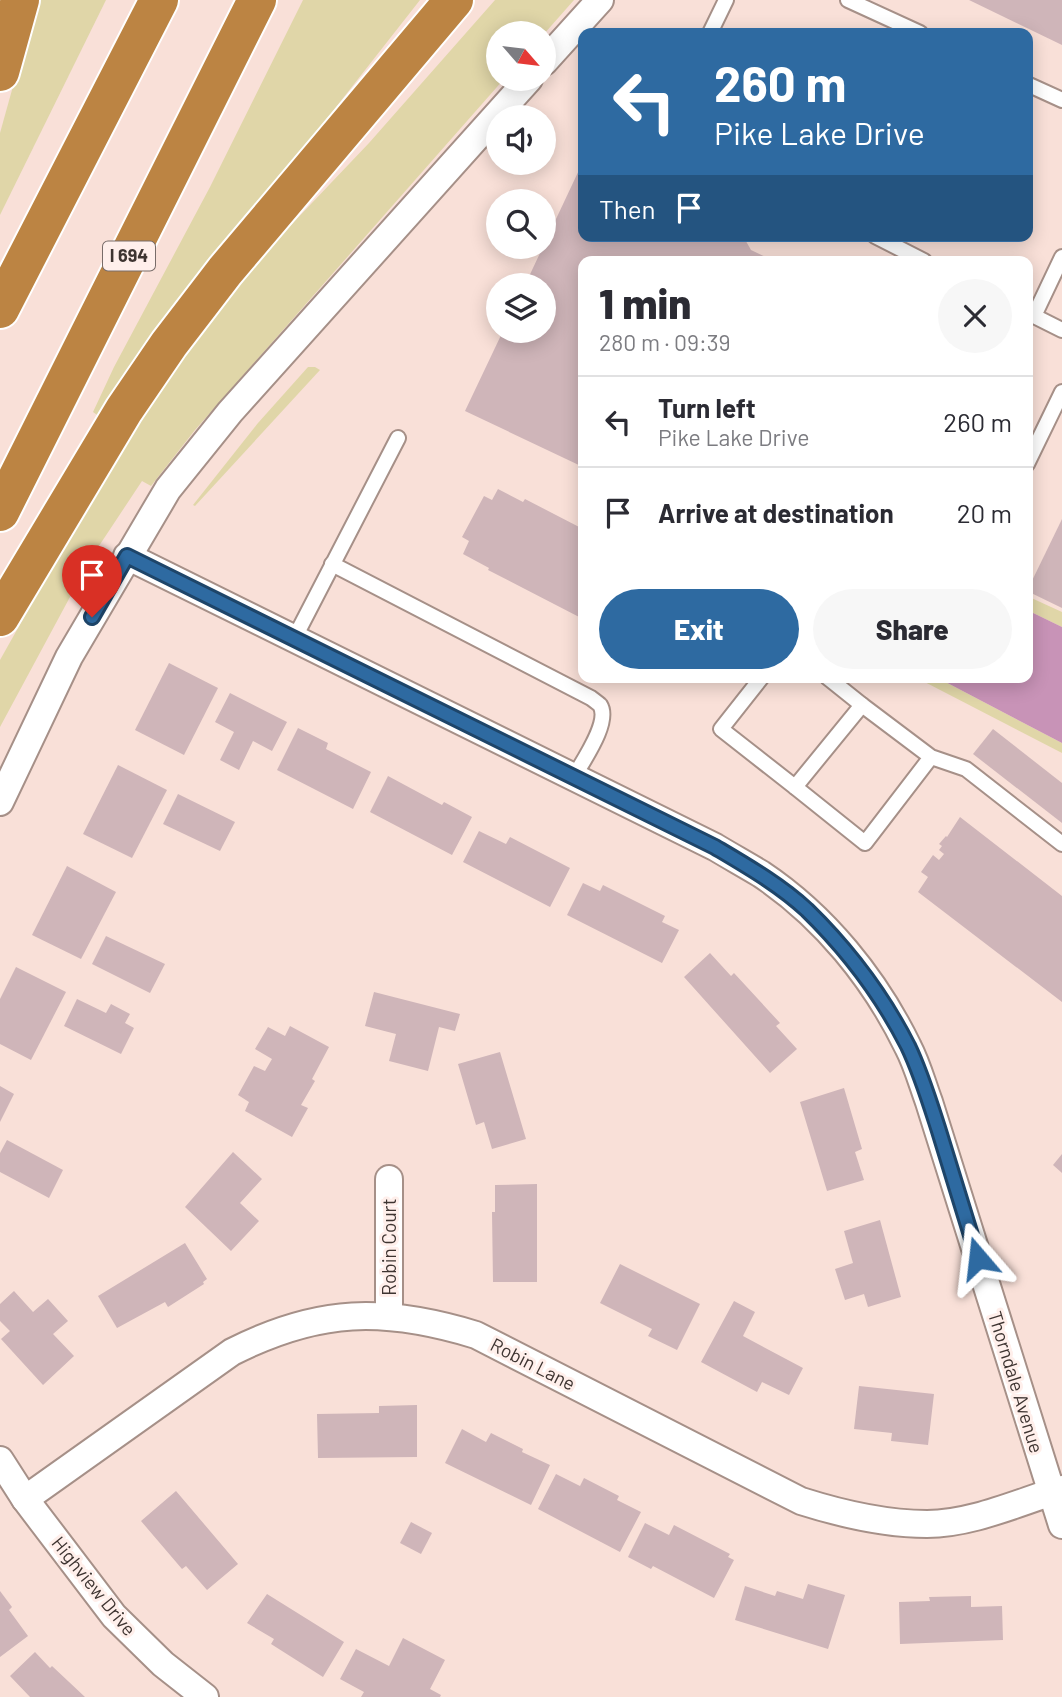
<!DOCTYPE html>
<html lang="en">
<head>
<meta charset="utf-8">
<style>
  :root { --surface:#fff; --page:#f7f7f7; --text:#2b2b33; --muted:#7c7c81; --line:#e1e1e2; --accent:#2e6aa1 }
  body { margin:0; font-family:Barlow,sans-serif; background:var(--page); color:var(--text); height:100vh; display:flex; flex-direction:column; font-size:26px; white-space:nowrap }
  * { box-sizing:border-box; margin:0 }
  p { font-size:23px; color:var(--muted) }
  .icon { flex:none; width:38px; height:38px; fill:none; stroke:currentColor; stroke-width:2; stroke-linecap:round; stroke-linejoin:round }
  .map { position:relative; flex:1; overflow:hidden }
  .side { position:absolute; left:578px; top:256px; width:455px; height:427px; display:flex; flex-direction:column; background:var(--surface); border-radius:14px; box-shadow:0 4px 18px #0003 }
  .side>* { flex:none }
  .guide { position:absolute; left:578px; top:28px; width:455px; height:214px; border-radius:14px; box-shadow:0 4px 18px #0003; background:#2e6aa1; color:#fff; overflow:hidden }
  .needle { width:46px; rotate:118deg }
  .fabs { position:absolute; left:486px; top:21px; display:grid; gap:14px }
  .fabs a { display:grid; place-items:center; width:70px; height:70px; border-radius:50%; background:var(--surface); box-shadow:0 4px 18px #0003; font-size:35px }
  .pin { position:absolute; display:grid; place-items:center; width:60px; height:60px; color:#fff; margin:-72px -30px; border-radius:50% 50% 50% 0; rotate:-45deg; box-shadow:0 0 7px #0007 }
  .pin .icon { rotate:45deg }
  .me { position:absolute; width:77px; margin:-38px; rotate:343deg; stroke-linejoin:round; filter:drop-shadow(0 0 5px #0008) }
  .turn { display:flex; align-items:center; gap:24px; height:147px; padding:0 21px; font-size:32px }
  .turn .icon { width:91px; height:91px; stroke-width:2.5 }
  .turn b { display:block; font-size:49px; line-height:60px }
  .then { display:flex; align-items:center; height:66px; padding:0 21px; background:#0003; gap:14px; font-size:26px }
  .round { display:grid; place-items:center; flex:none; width:74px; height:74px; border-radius:37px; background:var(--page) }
  .summary { display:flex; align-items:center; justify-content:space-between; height:119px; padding:0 21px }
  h1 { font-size:42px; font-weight:800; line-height:52px }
  .action { display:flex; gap:14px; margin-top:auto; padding:14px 21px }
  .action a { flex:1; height:80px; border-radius:42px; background:var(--accent); color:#fff; font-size:28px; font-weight:800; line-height:80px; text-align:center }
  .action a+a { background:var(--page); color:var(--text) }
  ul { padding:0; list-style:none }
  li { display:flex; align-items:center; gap:21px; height:91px; padding:0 21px; border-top:2px solid var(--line) }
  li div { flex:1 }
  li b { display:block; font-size:26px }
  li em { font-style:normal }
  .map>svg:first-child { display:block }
  .green { fill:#e0d6a8 }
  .water { fill:#c893b7 }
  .building { fill:#cfb5b9 }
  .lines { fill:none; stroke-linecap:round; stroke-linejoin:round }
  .lane-casing { stroke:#a69088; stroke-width:18 }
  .street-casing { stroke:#a69088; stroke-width:30 }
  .highway-casing { stroke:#fff; stroke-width:42 }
  .lane { stroke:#fff; stroke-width:14 }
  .street { stroke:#fff; stroke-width:26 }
  .highway { stroke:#bc8443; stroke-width:38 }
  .route-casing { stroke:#1e4569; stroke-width:18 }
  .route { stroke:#2e6aa1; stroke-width:12 }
  .labels { text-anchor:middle; stroke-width:6; stroke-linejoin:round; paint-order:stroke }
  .shield { fill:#ffefeb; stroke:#786c69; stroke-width:2 }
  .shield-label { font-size:18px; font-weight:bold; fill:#3e3431 }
  .street-label { font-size:19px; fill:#3e3431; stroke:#ffefeb }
</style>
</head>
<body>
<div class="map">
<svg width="1062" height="1697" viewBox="0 0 1062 1697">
  <rect width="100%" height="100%" fill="#f9e0d8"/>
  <!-- green -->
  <g class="green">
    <path d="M37 0H106L0 215V133Z"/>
    <path d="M303 0H420L260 204 104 420 93 412 114 367 210 187Z"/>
    <path d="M495 0H574L544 34 499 33V79H504L195 430 151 486 142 481 91 558 0 727V660L135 420 252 266 369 143Z"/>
    <path d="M308 367H315L320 370 195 506 193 505 258 423Z"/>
    <path d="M1027 596 1062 612V627L1027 610Z"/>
    <path d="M915 677H936L1062 743V753Z"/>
  </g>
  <!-- water -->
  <path class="water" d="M1027 610 1062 627V743L936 677H1027Z"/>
  <!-- building -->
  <g class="building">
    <path d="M969 0H1062V45Z"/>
    <path d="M580 168 583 170V236H743L751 250 774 261H583V467L465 411 503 331H544V285H525Z"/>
    <path d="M498 489 523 502 525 499 583 529V619L488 570 489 568 463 554 469 541 462 537 484 496 492 500Z"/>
    <path d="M1062 519V608L1027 591Z"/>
    <path d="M169 663 218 688 184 755 135 730Z"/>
    <path d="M230 693 287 722 272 751 253 741 239 770 220 760 234 732 215 722Z"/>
    <path d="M298 728 328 743 326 749 371 772 353 809 277 770Z"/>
    <path d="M993 729 1062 783V823L973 754Z"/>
    <path d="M118 765 167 790 132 858 83 834Z"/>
    <path d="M388 776 442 805 444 802 472 817 452 855 370 812Z"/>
    <path d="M178 794 235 822 220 851 163 824Z"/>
    <path d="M960 817 1062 896V1002L918 892 928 877 921 872 933 855 939 860 944 854 939 850 942 846 939 844 946 836 947 837Z"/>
    <path d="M479 831 506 844 510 837 570 868 550 907 463 862Z"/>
    <path d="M67 866 116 892 81 959 32 935Z"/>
    <path d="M583 883 600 891 603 885 665 916 662 922 679 930 662 963 567 915Z"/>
    <path d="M106 936 165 964 150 993 92 964Z"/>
    <path d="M710 953 731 976 734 973 780 1023 776 1026 797 1049 770 1073 684 977Z"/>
    <path d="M16 967 66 992 31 1060 0 1044V999Z"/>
    <path d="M374 992 460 1014 455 1031 439 1027 428 1071 389 1061 396 1034 365 1026Z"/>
    <path d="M77 999 106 1013 111 1004 130 1014 125 1023 134 1028 121 1054 64 1026Z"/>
    <path d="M290 1026 329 1047 312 1079 315 1081 301 1105 308 1108 292 1137 245 1111 249 1102 238 1095 254 1066 265 1071 272 1059 255 1049 268 1027 285 1036Z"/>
    <path d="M500 1052 526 1139 492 1149 484 1122 476 1125 458 1064Z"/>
    <path d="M0 1086 14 1094 0 1122Z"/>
    <path d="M844 1088 862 1149 855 1152 864 1180 827 1191 800 1102Z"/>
    <path d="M7 1140 63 1170 49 1198 0 1172V1153Z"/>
    <path d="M233 1152 262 1179 240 1203 259 1221 231 1251 185 1207Z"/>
    <path d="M1062 1154V1173L1053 1165Z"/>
    <path d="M537 1184V1282H493L492 1212H495V1185Z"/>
    <path d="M880 1220 901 1297 868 1307 864 1294 845 1300 835 1269 853 1263 844 1231Z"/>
    <path d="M185 1243 207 1279 203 1282 204 1284 168 1307 165 1302 117 1328 98 1296Z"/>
    <path d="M620 1264 700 1304 677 1350 648 1336 652 1329 600 1303Z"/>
    <path d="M14 1291 33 1312 48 1299 68 1321 53 1334 74 1356 43 1385 1 1339 10 1331 0 1321V1304Z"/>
    <path d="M734 1301 755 1312 743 1336 803 1368 789 1395 762 1382 757 1392 701 1362Z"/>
    <path d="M859 1386 934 1394 928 1445 891 1441 892 1433 854 1429Z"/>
    <path d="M417 1405V1457L318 1458 317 1414 379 1413V1406Z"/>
    <path d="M462 1429 486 1442 491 1433 523 1449 522 1452 550 1465 531 1505 445 1463Z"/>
    <path d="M556 1474 580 1486 584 1478 619 1496 617 1500 641 1512 620 1552 538 1509Z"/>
    <path d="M176 1491 238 1564 207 1590 186 1566 182 1569 141 1521Z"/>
    <path d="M411 1522 432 1533 421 1554 400 1543Z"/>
    <path d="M645 1523 669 1535 674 1525 730 1554 728 1557 734 1560 714 1598 653 1566 651 1569 628 1557Z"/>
    <path d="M808 1584 845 1595 828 1649 735 1620 745 1586 775 1596 777 1591 803 1599Z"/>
    <path d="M0 1591 12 1607 9 1610 28 1636 0 1657Z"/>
    <path d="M267 1594 344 1642 323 1677 271 1644 274 1639 247 1623Z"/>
    <path d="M971 1596V1607L1002 1606 1003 1640 900 1644 899 1602 930 1601 929 1597Z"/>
    <path d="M403 1638 445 1660 430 1689 441 1695 440 1697H361L364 1692 340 1679 356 1649 389 1666Z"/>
    <path d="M35 1652 50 1668 52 1666 85 1697H30L10 1676Z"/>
  </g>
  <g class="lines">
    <defs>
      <g id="lane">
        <path d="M848 0 920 33"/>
        <path d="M710 33 726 0"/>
        <path d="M1027 84 1062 100"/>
        <path d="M875 236 924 261"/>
        <path d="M1062 257 1034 316 1062 330"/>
        <path d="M1027 464 1062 392"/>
        <path d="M332 564 591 698C591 698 599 704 600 705 611 722 582 762 574 777"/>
        <path d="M294 639 398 438"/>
        <path d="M762 677 721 729 795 787"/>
        <path d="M827 677 862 705"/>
        <path d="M931 757 865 843 795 787 862 705 931 757 966 769 1062 844"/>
      </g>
      <g id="street">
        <path d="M544 62 600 0"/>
        <path d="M127 556 715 847C730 856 746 865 761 874 824 916 875 979 908 1047 917 1064 922 1083 929 1102L1062 1525"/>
        <path d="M0 802 69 657 168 489 230 412 529 79"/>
        <path d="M389 1179V1316"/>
        <path d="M0 1460 25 1499 114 1616 163 1664 205 1697"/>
        <path d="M25 1499 232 1352C319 1308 384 1307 476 1335L801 1501C842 1514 884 1524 927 1524 972 1524 1019 1502 1062 1489"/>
      </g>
      <g id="highway">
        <path d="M0 72 20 0"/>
        <path d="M0 309 159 0"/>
        <path d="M0 512 257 0"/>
        <path d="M0 617 124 410 169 344 225 271 454 0"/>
      </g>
    </defs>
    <!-- lane casing -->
    <use href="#lane" class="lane-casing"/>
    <!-- street casing -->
    <use href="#street" class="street-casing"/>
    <!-- highway casing -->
    <use href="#highway" class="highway-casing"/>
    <!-- lane -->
    <use href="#lane" class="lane"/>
    <!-- street -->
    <use href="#street" class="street"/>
    <!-- highway -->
    <use href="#highway" class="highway"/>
  </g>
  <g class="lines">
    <defs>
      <path id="route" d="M92 617 127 556 715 847C747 866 780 885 807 910 848 950 882 995 908 1046 921 1073 930 1103 939 1131 952 1173 965 1216 978 1258"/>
    </defs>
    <!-- route casing -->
    <use href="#route" class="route-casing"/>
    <!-- route -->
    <use href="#route" class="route"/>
  </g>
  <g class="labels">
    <!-- shield labels -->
    <rect class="shield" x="103" y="241.5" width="52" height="29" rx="5"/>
    <g class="shield-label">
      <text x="129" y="262">I 694</text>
    </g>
    <!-- street labels -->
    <g class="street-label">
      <text transform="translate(389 1247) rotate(-90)" y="7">Robin Court</text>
      <text transform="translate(533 1364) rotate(27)" y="7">Robin Lane</text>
      <text transform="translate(1016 1382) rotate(73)" y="7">Thorndale Avenue</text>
      <text transform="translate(94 1586) rotate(51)" y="7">Highview Drive</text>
    </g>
  </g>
</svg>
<div class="fabs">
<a><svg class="needle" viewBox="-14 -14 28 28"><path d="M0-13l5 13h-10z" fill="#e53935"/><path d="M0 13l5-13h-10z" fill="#7c7c81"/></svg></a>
<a><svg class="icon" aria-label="sound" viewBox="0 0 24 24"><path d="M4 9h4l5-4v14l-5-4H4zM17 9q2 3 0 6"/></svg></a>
<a><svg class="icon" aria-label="search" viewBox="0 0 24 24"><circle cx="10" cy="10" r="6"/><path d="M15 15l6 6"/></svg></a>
<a><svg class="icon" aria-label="layers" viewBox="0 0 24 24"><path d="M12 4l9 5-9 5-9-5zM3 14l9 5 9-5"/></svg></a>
</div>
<div class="pin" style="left:92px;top:617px;background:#d93025"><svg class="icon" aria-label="arrive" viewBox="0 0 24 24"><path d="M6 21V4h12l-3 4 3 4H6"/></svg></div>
<svg class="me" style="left:978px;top:1258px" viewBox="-20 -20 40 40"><path d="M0-17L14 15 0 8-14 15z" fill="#2e6aa1" stroke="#fff" stroke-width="4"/></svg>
<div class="guide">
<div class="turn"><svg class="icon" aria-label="left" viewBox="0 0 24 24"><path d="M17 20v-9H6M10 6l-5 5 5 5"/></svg><div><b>260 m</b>Pike Lake Drive</div></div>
<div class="then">Then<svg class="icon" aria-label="arrive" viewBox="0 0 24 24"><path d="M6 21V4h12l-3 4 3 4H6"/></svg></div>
</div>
<section class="side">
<div class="summary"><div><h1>1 min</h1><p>280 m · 09:39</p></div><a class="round"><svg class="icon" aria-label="close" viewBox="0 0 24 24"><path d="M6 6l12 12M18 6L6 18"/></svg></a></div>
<ul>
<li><svg class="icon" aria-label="left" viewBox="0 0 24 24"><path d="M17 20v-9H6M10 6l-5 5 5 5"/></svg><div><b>Turn left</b><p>Pike Lake Drive</p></div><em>260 m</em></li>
<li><svg class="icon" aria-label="arrive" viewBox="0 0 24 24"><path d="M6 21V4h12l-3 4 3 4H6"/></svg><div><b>Arrive at destination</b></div><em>20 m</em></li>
</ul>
<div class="action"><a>Exit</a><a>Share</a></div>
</section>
</div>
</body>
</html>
